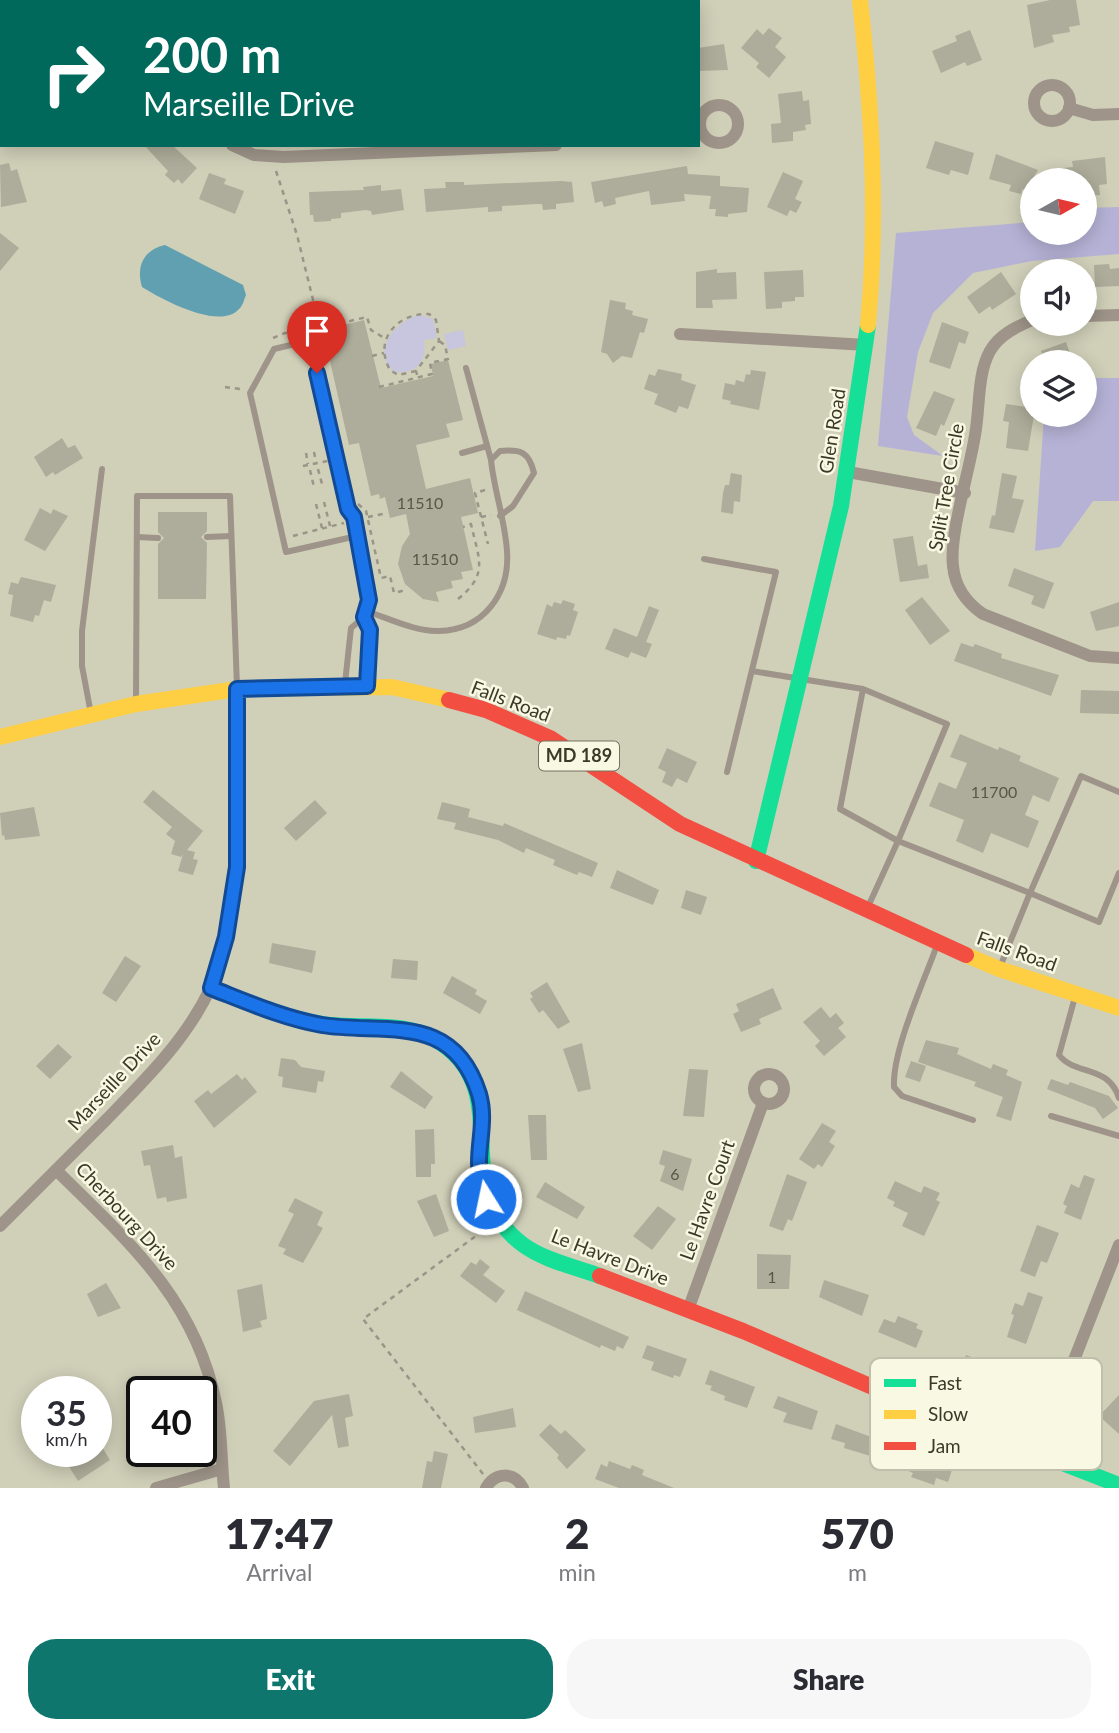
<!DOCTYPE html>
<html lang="en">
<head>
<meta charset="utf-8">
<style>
  :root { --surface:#fff; --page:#f7f7f7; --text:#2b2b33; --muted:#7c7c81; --accent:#0f766e }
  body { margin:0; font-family:Lato,sans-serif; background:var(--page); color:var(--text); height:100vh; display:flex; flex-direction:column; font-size:26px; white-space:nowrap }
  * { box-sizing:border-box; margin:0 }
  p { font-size:23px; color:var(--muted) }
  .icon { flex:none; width:38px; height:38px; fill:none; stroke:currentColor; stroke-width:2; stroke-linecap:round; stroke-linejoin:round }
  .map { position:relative; height:1488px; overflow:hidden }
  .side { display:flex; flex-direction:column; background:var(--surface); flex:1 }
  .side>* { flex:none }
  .guide { position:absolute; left:0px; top:0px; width:700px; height:147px; box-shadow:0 4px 18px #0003; background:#00695c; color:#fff; overflow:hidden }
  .needle { width:46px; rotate:82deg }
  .controls { position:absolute; left:1020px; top:168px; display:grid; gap:14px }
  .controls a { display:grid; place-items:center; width:77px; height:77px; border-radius:50%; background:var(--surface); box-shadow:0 4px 18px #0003; font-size:35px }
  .speed { position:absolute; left:21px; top:1376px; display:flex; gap:14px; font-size:35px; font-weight:700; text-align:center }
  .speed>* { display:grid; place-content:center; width:91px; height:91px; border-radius:50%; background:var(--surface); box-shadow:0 4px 18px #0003; line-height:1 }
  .speed small { font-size:18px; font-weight:400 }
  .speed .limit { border:4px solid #111; border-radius:10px; background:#fff; color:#111 }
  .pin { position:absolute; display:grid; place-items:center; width:60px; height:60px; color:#fff; margin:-72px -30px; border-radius:50% 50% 50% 0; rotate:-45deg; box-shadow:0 0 7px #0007 }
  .pin .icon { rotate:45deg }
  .me { position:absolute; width:77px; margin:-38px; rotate:350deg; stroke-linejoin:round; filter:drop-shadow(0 0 5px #0008) }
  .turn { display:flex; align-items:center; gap:24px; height:147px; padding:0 28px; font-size:32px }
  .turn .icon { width:91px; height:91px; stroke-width:2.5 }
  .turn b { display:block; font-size:49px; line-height:60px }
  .eta { display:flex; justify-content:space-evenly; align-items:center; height:119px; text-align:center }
  .eta b { font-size:42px; font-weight:800; line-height:49px }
  .action { display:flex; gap:14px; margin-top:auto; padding:14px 28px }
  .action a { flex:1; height:80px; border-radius:28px; background:var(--accent); color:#fff; font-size:28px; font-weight:800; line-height:80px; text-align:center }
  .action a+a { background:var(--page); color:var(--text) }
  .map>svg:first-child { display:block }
  .green { fill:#c7c6de }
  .forest { fill:#b6b2d6 }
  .water { fill:#61a0b0 }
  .building { fill:#aead9b }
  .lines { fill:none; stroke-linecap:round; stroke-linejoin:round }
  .path { stroke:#9b9589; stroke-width:2.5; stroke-dasharray:5 5; stroke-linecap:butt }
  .lane { stroke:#9e9489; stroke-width:6 }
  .street { stroke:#9e9489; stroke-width:12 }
  .fast { stroke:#16e098; stroke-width:16 }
  .slow { stroke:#ffcf43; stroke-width:16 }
  .jam { stroke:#f24e42; stroke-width:16 }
  .route-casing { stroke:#114b97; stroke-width:18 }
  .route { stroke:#1a73e8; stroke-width:12 }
  .labels { text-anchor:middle; stroke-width:5; stroke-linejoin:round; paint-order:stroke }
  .number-label { font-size:16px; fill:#585746 }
  .shield { fill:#f9f8e3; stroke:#747361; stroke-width:2 }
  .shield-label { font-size:18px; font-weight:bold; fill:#3b3a29 }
  .street-label { font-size:19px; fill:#3b3a29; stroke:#f9f8e3 }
  .key { fill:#f9f8e3; stroke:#c0bfab; stroke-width:2 }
  .key-label { font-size:19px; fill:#3b3a29 }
</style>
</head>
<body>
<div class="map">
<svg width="1119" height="1488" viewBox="0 0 1119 1488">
  <rect width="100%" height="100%" fill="#d0cfb8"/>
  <!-- green -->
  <g class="green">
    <path d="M420 315 433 319 437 338 424 340C427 361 417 374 395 372 369 352 396 320 420 315Z"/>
    <path d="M463 330 466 346 448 350 444 334Z"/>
  </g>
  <!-- forest -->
  <g class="forest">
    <path d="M1119 207V254L1032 261 973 273 933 313 918 352 907 417 914 435 943 456 878 446 896 233 1032 222V233H1085V208Z"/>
    <path d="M1085 378H1119V501H1093L1060 547 1035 551 1044 415H1085Z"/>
  </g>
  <!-- water -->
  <path class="water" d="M165 245 243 285 246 295C244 299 243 306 239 309 220 331 161 299 142 287 136 267 143 250 165 245Z"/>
  <!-- building -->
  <g class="building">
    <path d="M1050 0H1076L1080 25 1069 27 1070 32 1052 35 1054 42 1034 48 1027 5Z"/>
    <path d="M769 28 782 38 775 47 786 57 769 78 756 67 759 63 741 48 757 29 763 35Z"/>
    <path d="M970 30 982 60 967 66 965 62 941 73 932 51 957 41 955 36Z"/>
    <path d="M724 44 728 70 698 71V48Z"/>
    <path d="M802 91 803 101 809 100 811 124 805 125 806 130 793 132V141L772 143 771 124 781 123 778 94Z"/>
    <path d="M935 141 974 153 968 175 951 170 949 175 926 168Z"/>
    <path d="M144 145H172L197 168 182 184 178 179 174 183 165 175 168 171Z"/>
    <path d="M996 154 1038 170 1032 180V192L1022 189 1021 194 1009 191 1011 185 989 179Z"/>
    <path d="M1105 157 1107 184 1099 185 1100 195 1085 196V180H1064L1063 168 1073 167 1072 161Z"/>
    <path d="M9 163 11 171 17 169 27 202 1 207 0 165Z"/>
    <path d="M687 166 688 174 720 176V186L749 188 747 212 728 214V217L715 216 716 209H709L711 196 684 194 685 201 651 205 649 191 615 198 616 204 604 207 602 201 595 203 591 182Z"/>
    <path d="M783 172 803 181 795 199 802 202 796 213 790 210 787 216 767 207Z"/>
    <path d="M209 173 226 179 224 184 244 191 235 214 199 199Z"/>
    <path d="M561 181 572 182 574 202 556 204V209L543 210 542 204H536L502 206V211L488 212V207L426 212 424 189 446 188 445 182H464V185Z"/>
    <path d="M381 185V191L401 189 404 210 372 215 371 211 366 210 341 213V218L331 219V221L314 222 313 215H310L309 192 364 190 363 187Z"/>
    <path d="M0 233 19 248 0 271Z"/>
    <path d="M1109 264 1110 269 1119 268V286L1095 287 1094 265Z"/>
    <path d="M717 269V273L736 272 737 299 712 300 713 308H696V272Z"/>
    <path d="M803 270 804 297H795V301L782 302V308L766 309 764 272Z"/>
    <path d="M1001 272 1016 294 992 310 990 306 979 314 967 297Z"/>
    <path d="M610 300 626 303 625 309 633 311 632 315 648 319 644 333 640 332 632 358 622 356 613 363 607 354 601 352Z"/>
    <path d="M364 320 381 388 433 376 431 364 448 360 463 420 446 424 450 437 416 445 426 489 470 478 478 513 461 517 473 570 461 572 463 579 451 581 453 588 436 592 439 602 423 599 405 584 398 564 402 546 410 534 406 514 390 518 385 497 380 499 379 494 371 496 359 443 349 445 323 330Z"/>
    <path d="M942 322 969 332 965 344 959 342 950 369 929 362Z"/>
    <path d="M1066 342 1073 362H1045L1041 351Z"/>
    <path d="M658 369 682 374 681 380 696 385 688 409 679 406 676 413 654 404 658 394 644 389 649 374 655 376Z"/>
    <path d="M751 370 766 372 759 410 730 404 731 401 722 399 725 383 735 385 736 380 744 382 746 374 750 375Z"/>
    <path d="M934 391 955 399 944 426 941 424 936 436 916 428Z"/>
    <path d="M1006 404 1032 408 1034 415 1028 451 1006 448 1009 422 1003 421Z"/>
    <path d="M62 438 68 448 75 445 83 458 55 475 53 472 46 477 34 457Z"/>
    <path d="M731 473 742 475 740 502 734 501 733 514 721 512 723 493 725 485H729Z"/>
    <path d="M1002 473 1017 476 1012 498 1024 500 1014 533 989 528 992 515 995 516Z"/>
    <path d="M40 508 51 514 53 509 68 516 45 551 24 540Z"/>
    <path d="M158 512H207V531L201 537 207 543 206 599H158V544L164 538 158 532Z"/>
    <path d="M913 536 918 566 927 564 929 578 900 582 893 539Z"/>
    <path d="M1014 568 1054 583 1044 609 1031 604 1034 596 1008 586Z"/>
    <path d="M21 577 56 585 51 602 44 600 39 616 35 615 33 622 10 616 13 595 8 594 11 582 18 584Z"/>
    <path d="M922 597 950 631 930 645 905 610Z"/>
    <path d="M563 600 575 604 573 610 578 612 570 636 567 635 566 639 557 637 556 640 537 634 547 604 552 607 554 602 561 604Z"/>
    <path d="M1119 602V626L1096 631 1090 612Z"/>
    <path d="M649 606 659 610 646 642 652 644 646 658 631 652 628 658 605 649 614 628 637 637Z"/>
    <path d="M961 643 973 647 975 644 1002 654 1001 658 1059 675 1051 696 954 661Z"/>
    <path d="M1081 690 1119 691V714L1080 713Z"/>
    <path d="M960 734 998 750 999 747 1021 756 1019 761 1059 778 1049 802 1033 795 1025 815 1039 821 1028 848 991 833 983 853 956 841 964 820 929 806 939 782 956 789 967 763 950 757Z"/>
    <path d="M667 748 697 762 687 783 677 778 672 787 662 782 666 772 658 768Z"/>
    <path d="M153 790 203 831 187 850 195 852 193 859 198 860 193 875 178 871 183 854 181 857 171 854 175 841 166 834 172 827 143 802Z"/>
    <path d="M315 800 327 813 296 841 284 828Z"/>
    <path d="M442 802 470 809 468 817 503 826 504 823 598 863 592 877 579 872 577 875 553 865 555 860 526 848 524 853 498 840 454 829 456 823 437 819Z"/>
    <path d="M34 807 40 836 5 840 4 835 2 836 0 813Z"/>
    <path d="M617 870 659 890 653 905 610 888Z"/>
    <path d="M686 890 707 897 701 915 681 908Z"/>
    <path d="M272 943 316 951 312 973 269 963Z"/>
    <path d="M125 956 141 966 116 1002 102 993Z"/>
    <path d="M393 959 418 961 417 980 391 978Z"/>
    <path d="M452 976 477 990 475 994 487 1001 480 1014 443 993Z"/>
    <path d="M547 982 570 1022 558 1029 543 1010 539 1013 530 999 533 997 530 993Z"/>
    <path d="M773 988 782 1009 759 1019 761 1024 741 1032 733 1014 739 1011 736 1004Z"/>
    <path d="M821 1007 830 1018 836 1013 844 1023 838 1028 846 1037 824 1056 815 1046 820 1041 803 1022Z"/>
    <path d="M926 1040 959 1048 957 1054 991 1069 993 1064 1008 1070 1006 1075 1022 1082 1011 1121 996 1116 1003 1097 974 1086 976 1082 918 1062Z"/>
    <path d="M582 1043 591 1089 578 1092 563 1049Z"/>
    <path d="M58 1044 72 1057 50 1079 36 1066Z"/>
    <path d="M281 1058 295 1060 301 1067 325 1071 323 1082 318 1081 316 1093 282 1087 283 1077 278 1076Z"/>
    <path d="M911 1061 926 1066 920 1082 905 1077Z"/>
    <path d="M689 1069 708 1070 704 1117 683 1116Z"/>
    <path d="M401 1071 433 1097 425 1109 390 1087Z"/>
    <path d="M237 1074 242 1080 245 1077 257 1092 214 1128 194 1101 208 1090 211 1094Z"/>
    <path d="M1051 1079 1068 1085 1070 1082 1109 1096 1118 1108 1103 1119 1095 1108 1047 1089Z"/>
    <path d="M528 1115H546L547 1160H531Z"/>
    <path d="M822 1123 836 1131 829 1142 835 1146 822 1167 818 1164 814 1169 799 1159Z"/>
    <path d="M434 1129 435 1164H431V1177H416L415 1130Z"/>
    <path d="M173 1145 175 1158 182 1156 187 1198 167 1202 166 1197 157 1199 150 1165 144 1166 141 1151Z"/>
    <path d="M663 1150 692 1159 683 1191 660 1181 665 1166 659 1164Z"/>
    <path d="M787 1174 807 1182 792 1221 788 1219 783 1231 769 1226Z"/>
    <path d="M1084 1175 1095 1179 1081 1220 1064 1213 1067 1206 1063 1204 1071 1184 1079 1188Z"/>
    <path d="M895 1181 921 1193 924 1186 940 1193 936 1200 940 1202 924 1236 902 1226 908 1213 893 1206 895 1202 887 1198Z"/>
    <path d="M545 1182 585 1207 577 1219 536 1197Z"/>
    <path d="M436 1194 449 1231 434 1237 417 1201Z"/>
    <path d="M295 1198 323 1212 317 1225 323 1228 303 1263 283 1254 286 1249 278 1246 294 1214 288 1211Z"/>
    <path d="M658 1206 676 1219 652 1250 633 1236Z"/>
    <path d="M1037 1225 1059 1233 1047 1263 1041 1261 1035 1277 1020 1271Z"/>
    <path d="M757 1254 791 1255 789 1289H757Z"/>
    <path d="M480 1259 490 1267 483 1275 505 1291 496 1303 460 1276 471 1262 476 1265Z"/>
    <path d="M824 1280 869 1295 862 1316 819 1297Z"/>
    <path d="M106 1283 121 1308 98 1317 87 1294Z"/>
    <path d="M262 1284 267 1319 260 1321 262 1327 243 1332 237 1290Z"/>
    <path d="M525 1291 629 1337 623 1349 617 1346 615 1351 601 1345 600 1348 517 1310Z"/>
    <path d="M1028 1292 1043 1297 1026 1344 1007 1337 1014 1315 1011 1314 1015 1303 1023 1306Z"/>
    <path d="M898 1316 918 1324 916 1328 923 1331 916 1348 878 1332 884 1319 895 1323Z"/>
    <path d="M647 1345 687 1359 680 1377 674 1375 673 1378 651 1370 654 1362 642 1358Z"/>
    <path d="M966 1355 1015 1373 1010 1388 992 1382 991 1386 959 1374Z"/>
    <path d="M710 1370 755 1387 747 1408 724 1400 725 1396 710 1390 712 1386 705 1384Z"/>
    <path d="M349 1394 353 1416 345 1418 349 1446 338 1448 332 1415 290 1466 273 1451 314 1401Z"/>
    <path d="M1119 1395V1434L1099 1416Z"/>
    <path d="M778 1396 818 1411 812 1430 783 1422 787 1413 773 1408Z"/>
    <path d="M513 1408 516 1427 475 1433 473 1417Z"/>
    <path d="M550 1424 561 1434 565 1430 586 1450 567 1469 557 1458 559 1455 539 1435Z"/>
    <path d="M836 1424 882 1441 877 1458 844 1448 845 1443 831 1439Z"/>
    <path d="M102 1447 110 1460 78 1481 68 1465Z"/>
    <path d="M434 1451 448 1454 441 1488H422L427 1461 432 1462Z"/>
    <path d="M913 1451 953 1467 948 1482 936 1478 934 1485 911 1477 913 1473 906 1470Z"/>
    <path d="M609 1461 630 1469 632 1465 644 1470 642 1475 674 1488H619L595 1479 601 1464 607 1467Z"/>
  </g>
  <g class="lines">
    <!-- path -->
    <g class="path">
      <path d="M225 0 226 2"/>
      <path d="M276 171 297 235 320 328 316 343"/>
      <path d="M320 328 367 317 371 330 386 339"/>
      <path d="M273 338 285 333H297"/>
      <path d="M372 356 384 353"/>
      <path d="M416 371 398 375 390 370C373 340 397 313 429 314L436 320 439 341 416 371 418 378"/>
      <path d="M225 387 240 389"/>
      <path d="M379 387 432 374 430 363 448 359 445 345 439 341"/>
      <path d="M314 452 316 462"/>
      <path d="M306 453 308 464"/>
      <path d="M303 466 328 461"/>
      <path d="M318 469 322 484"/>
      <path d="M310 470 314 487"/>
      <path d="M485 490 475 493 488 544"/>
      <path d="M324 502 330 526"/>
      <path d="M316 504 322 528"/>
      <path d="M358 504 366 511 381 578 390 576 394 593 406 590"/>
      <path d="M368 517 387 513"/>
      <path d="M481 517 491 515"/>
      <path d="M293 536 344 523"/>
      <path d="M458 599C489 574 479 560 471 524L463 527"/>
      <path d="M483 1474 363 1319 484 1230"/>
    </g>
    <!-- lane -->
    <g class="lane">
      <path d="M466 368 491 460"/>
      <path d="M462 453 487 446"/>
      <path d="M137 537 158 538"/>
      <path d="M207 537 231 536"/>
      <path d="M704 559 776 572 727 772"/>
      <path d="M366 611C388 618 416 632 439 631 484 630 510 593 507 551 505 520 494 490 491 460L500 451C521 449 529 452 534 473L513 506 500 516"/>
      <path d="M364 617 370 630 367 684"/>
      <path d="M752 671 863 689 947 724 898 841 840 809 863 689"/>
      <path d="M345 683 351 628 364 617 370 600 353 517 348 509 312 353 299 343 274 349 250 393 286 552 357 536"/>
      <path d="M136 702 137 496H230L237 687"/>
      <path d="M91 714 82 666V631L102 469"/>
      <path d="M1119 792 1081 776 1030 893 1099 922 1119 873"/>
      <path d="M867 909 898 841 1030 893 1000 967"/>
      <path d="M937 945C924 982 892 1050 894 1087L902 1096 973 1120"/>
      <path d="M1075 997 1059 1055C1075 1076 1108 1064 1119 1098"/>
      <path d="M1051 1116 1119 1136"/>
    </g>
    <!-- street -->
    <g class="street">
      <path d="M94 0 96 2"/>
      <path d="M530 0V2"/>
      <circle cx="1052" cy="103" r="18"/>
      <circle cx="719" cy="124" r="19"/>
      <path d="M1069 108 1093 115 1119 114"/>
      <path d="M232 145 254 155 284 157 556 145"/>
      <path d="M1085 316 1119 315"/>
      <path d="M1032 320C1016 327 999 335 990 351 977 374 980 409 975 435 970 469 949 535 953 566 955 587 967 603 983 614L1090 656 1119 658"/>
      <path d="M680 334 866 345"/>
      <path d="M848 472 965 493"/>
      <circle cx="769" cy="1089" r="15"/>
      <path d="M56 1170C128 1241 195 1299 216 1403 222 1430 221 1460 224 1488"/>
      <path d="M0 1226C35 1191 70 1156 105 1121 144 1081 186 1040 210 989 250 904 237 781 237 689"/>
      <path d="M688 1310 763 1103"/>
      <path d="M1038 1452 1119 1245"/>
      <path d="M156 1488 222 1469"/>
      <path d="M486 1488C495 1472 514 1471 523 1488"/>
    </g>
    <!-- fast -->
    <g class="fast">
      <path d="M756 861 841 506 868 325"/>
      <path d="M211 988C247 1002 283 1018 322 1024 361 1030 407 1019 441 1043 517 1094 446 1186 522 1244 543 1260 575 1267 600 1276"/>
      <path d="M921 1408 1119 1485"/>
    </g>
    <!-- slow -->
    <g class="slow">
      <path d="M860 0C872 109 878 216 868 325"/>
      <path d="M0 737 136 704 237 689 392 687 449 700"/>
      <path d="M966 955 999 969 1119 1008"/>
    </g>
    <!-- jam -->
    <g class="jam">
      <path d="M449 700 486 710 550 738 680 824 966 955"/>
      <path d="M600 1276 743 1331 921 1408"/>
    </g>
  </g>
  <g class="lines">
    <defs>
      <path id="route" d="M317 373 348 509 354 517 369 600 364 617 370 630 367 686 237 689V867L226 937 211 988C247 1002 283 1018 322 1025 385 1035 453 1011 479 1094 486 1118 479 1139 479 1163 479 1175 483 1187 486 1199"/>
    </defs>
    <!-- route casing -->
    <use href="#route" class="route-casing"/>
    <!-- route -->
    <use href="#route" class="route"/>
  </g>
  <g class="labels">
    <!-- number labels -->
    <g class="number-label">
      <text x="420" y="509">11510</text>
      <text x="435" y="565">11510</text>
      <text x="994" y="798">11700</text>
      <text x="675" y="1180">6</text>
      <text x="772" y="1283">1</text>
    </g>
    <!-- shield labels -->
    <rect class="shield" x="539" y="741.5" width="80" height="29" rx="5"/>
    <g class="shield-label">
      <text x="579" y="762">MD 189</text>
    </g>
    <!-- street labels -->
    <g class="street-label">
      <text transform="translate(832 431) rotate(-81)" y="7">Glen Road</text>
      <text transform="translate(946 487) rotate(-80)" y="7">Split Tree Circle</text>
      <text transform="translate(511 701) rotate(21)" y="7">Falls Road</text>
      <text transform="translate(1017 951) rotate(20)" y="7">Falls Road</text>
      <text transform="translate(114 1081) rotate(-47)" y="7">Marseille Drive</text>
      <text transform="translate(707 1200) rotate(-70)" y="7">Le Havre Court</text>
      <text transform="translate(127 1216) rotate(47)" y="7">Cherbourg Drive</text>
      <text transform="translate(610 1257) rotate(21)" y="7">Le Havre Drive</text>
    </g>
  </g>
  <!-- legend -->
  <rect x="870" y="1358" width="232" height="112" rx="10" class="key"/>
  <rect x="884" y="1379" width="32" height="8" fill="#16e098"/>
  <rect x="884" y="1410" width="32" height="9" fill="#ffcf43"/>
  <rect x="884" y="1442" width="32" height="8" fill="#f24e42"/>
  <g class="key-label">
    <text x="928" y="1390">Fast</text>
    <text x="928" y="1421">Slow</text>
    <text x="928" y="1453">Jam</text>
  </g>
</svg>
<div class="controls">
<a><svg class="needle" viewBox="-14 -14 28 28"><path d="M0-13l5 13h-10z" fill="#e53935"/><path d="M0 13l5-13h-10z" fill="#7c7c81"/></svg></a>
<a><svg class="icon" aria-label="sound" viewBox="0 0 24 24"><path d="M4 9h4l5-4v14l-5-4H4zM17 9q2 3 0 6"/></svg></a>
<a><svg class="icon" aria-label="layers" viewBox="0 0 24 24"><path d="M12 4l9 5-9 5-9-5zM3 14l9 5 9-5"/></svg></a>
</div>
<div class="speed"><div>35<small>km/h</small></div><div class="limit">40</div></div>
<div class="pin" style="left:317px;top:373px;background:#d93025"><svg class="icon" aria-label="arrive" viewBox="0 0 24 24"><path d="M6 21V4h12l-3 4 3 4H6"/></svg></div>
<svg class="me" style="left:486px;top:1199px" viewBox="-20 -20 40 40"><circle r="17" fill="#1a73e8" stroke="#fff" stroke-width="3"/><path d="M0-11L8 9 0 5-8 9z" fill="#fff"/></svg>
<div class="guide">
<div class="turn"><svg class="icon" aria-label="right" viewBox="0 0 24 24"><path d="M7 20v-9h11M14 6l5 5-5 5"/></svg><div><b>200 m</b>Marseille Drive</div></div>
</div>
</div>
<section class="side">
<div class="eta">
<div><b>17:47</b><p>Arrival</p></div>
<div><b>2</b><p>min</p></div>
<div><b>570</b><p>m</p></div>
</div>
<div class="action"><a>Exit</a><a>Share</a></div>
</section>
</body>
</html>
